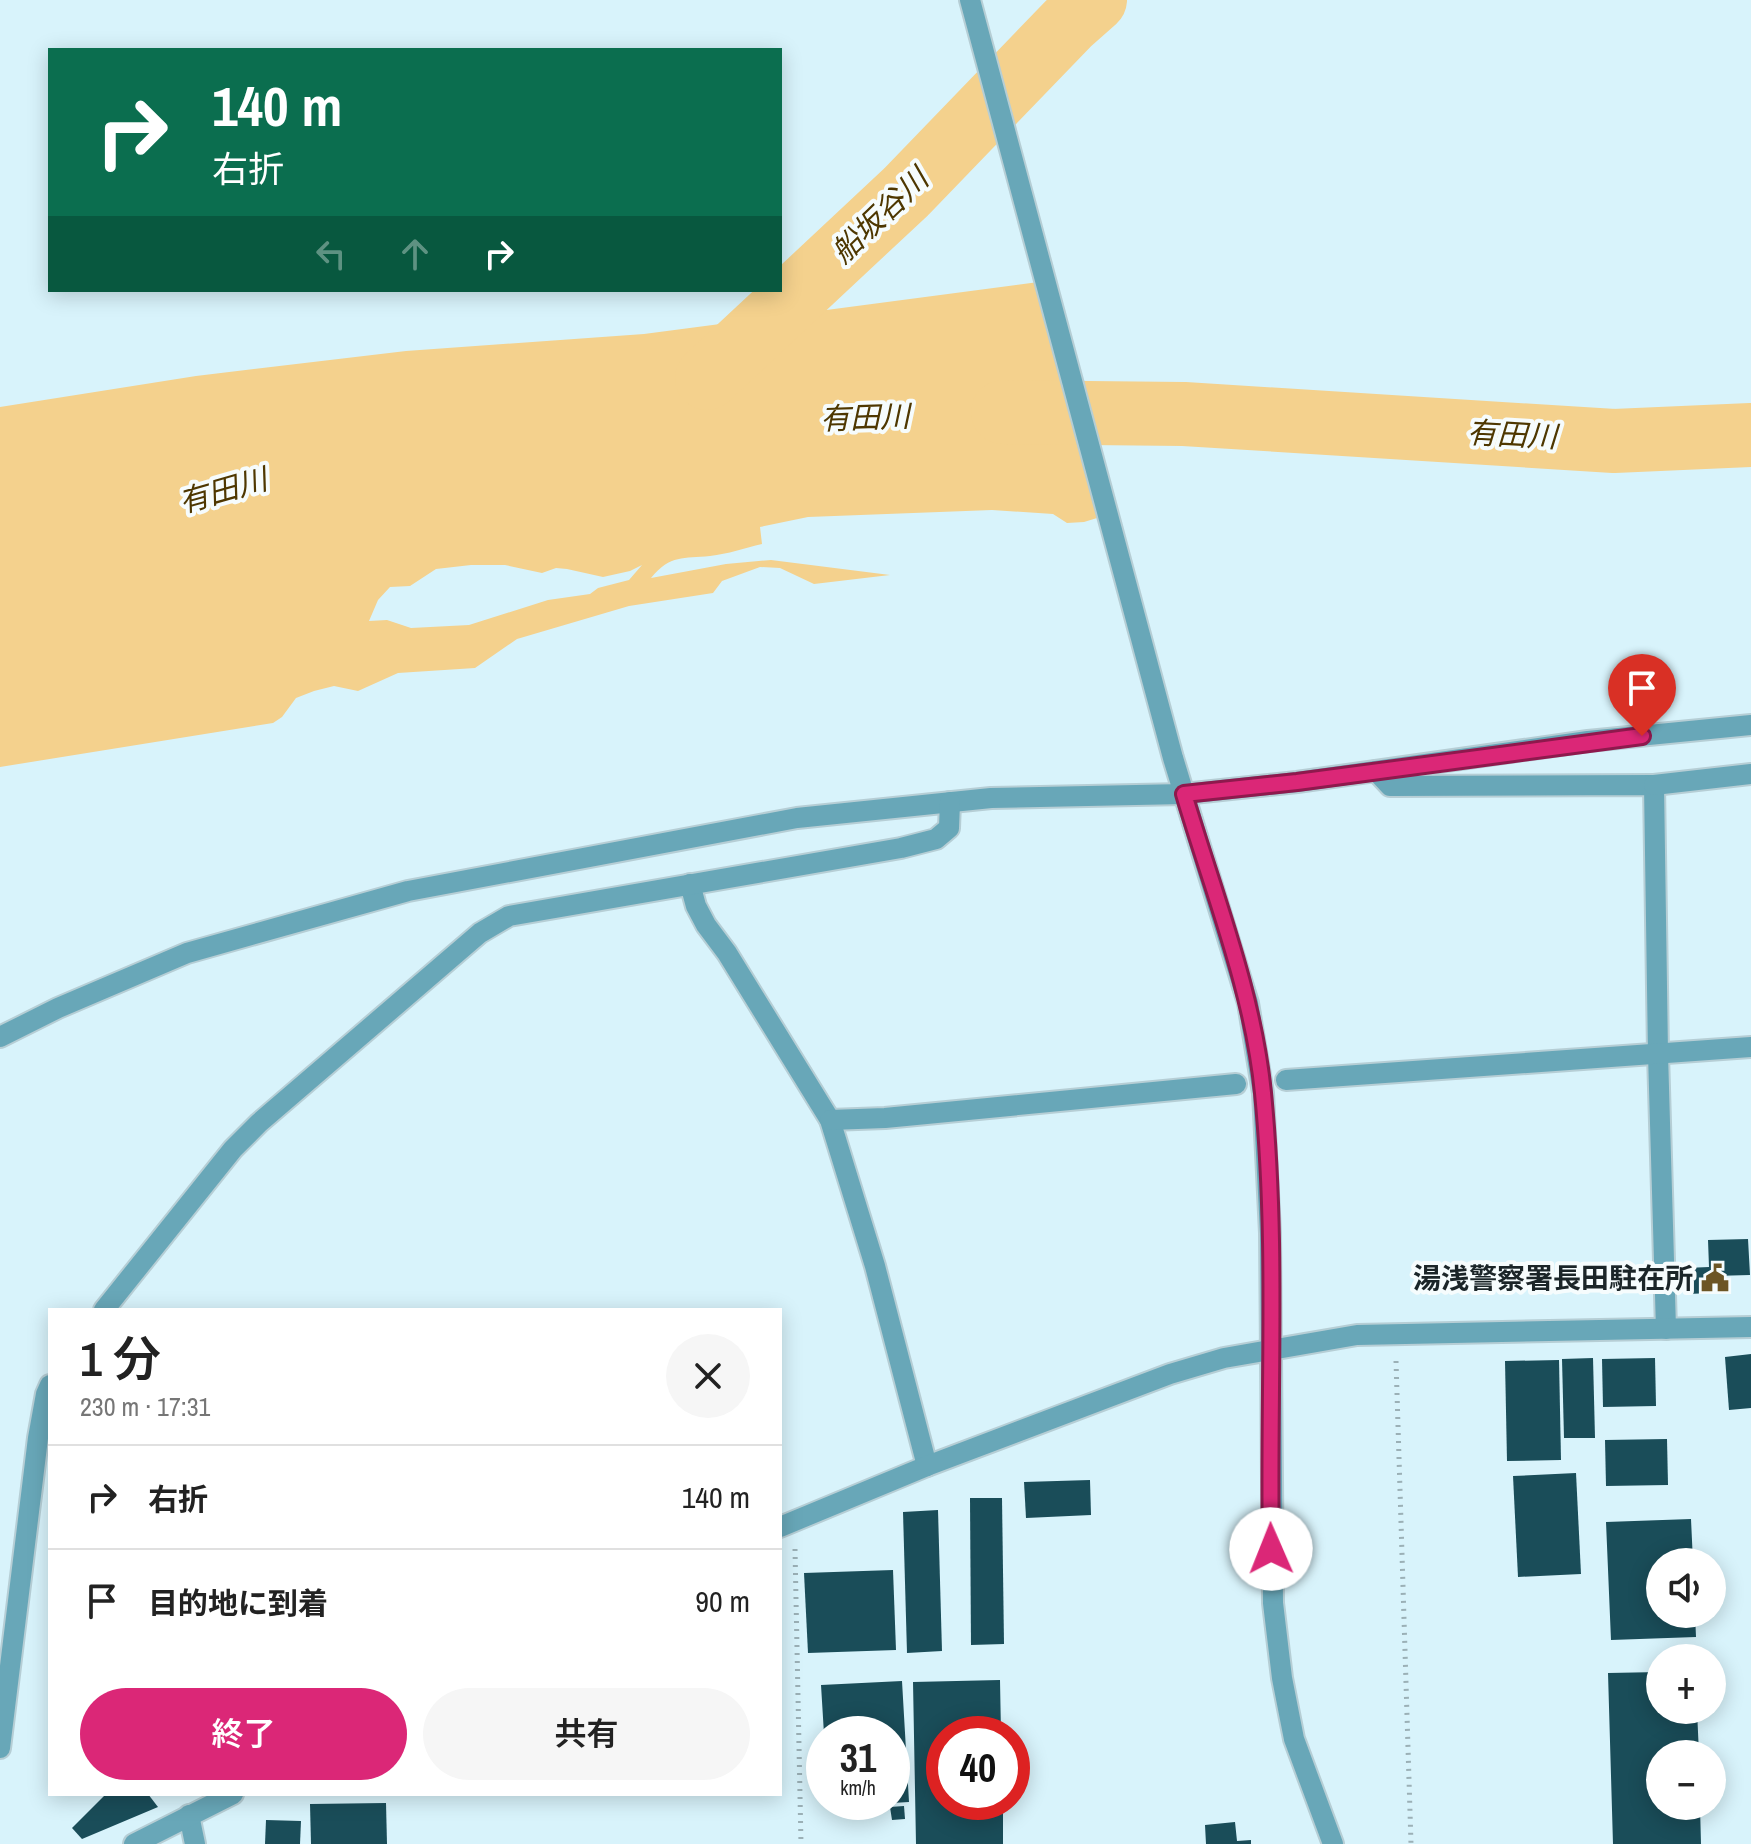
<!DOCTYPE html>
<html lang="ja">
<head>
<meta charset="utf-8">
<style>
  :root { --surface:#fff; --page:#f6f6f6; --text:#222; --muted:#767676; --line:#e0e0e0; --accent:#db2777 }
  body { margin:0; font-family:"Archivo Narrow","Noto Sans JP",sans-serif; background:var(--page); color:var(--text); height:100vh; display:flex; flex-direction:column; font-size:30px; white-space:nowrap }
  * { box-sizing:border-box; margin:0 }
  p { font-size:26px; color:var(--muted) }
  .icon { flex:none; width:44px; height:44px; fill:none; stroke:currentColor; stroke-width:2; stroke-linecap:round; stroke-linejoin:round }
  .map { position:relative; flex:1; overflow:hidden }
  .drawer { position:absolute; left:48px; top:1308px; width:734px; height:488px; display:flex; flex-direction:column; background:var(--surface); border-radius:0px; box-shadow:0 4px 20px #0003 }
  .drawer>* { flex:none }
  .hud { position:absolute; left:48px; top:48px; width:734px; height:244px; border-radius:0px; box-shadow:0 4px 20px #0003; background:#0b6e4f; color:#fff; overflow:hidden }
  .tools { position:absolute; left:1646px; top:1548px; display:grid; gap:16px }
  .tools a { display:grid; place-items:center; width:80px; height:80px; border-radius:50%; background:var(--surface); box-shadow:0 4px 20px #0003; font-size:40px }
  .speed { position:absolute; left:806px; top:1716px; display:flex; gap:16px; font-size:40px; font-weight:700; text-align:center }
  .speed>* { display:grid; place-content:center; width:104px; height:104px; border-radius:50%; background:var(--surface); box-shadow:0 4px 20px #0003; line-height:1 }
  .speed small { font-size:20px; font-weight:400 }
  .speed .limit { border:12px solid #d22; background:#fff; color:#111 }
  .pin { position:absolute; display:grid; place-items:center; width:68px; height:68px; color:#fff; margin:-82px -34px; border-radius:50% 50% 50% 0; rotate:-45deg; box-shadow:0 0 8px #0007 }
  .pin .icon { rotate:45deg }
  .me { position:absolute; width:88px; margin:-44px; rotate:359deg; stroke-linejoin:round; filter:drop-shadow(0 0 6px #0008) }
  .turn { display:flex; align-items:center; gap:28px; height:168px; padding:0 32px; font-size:36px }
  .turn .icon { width:104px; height:104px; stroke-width:2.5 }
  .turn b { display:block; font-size:56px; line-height:68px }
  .lanes { display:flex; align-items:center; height:76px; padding:0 32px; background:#0003; justify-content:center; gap:40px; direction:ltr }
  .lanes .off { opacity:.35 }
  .round { display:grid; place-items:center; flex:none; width:84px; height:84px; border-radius:42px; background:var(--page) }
  .summary { display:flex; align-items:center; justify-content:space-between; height:136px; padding:0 32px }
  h1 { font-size:48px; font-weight:600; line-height:60px }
  .button { display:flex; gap:16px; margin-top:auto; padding:16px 32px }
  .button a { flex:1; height:92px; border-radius:48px; background:var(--accent); color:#fff; font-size:32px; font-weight:600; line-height:92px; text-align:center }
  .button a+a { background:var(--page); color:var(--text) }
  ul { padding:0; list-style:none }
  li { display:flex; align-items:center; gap:24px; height:104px; padding:0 32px; border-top:2px solid var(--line) }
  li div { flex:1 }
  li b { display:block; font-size:30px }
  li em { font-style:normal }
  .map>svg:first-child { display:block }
  .water { fill:#f4d18d; fill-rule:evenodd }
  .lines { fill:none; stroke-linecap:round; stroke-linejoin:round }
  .river { stroke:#f4d18d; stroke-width:64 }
  .building { fill:#1a4d59 }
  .minor-casing { stroke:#b6ced5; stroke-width:24 }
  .path { stroke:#9bb0b6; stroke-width:5; stroke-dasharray:2 6; stroke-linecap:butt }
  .minor { stroke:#68a7b8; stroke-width:20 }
  .route-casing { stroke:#8e194d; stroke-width:20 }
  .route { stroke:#db2777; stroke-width:14 }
  .labels { text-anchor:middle; stroke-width:8; stroke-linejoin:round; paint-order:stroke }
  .poi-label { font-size:28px; font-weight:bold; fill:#1b2528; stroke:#f6fcfd; text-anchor:end }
  .water-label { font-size:30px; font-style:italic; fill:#4e3700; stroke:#f6fcfd }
</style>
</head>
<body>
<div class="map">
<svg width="1751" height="1844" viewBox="0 0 1751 1844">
  <rect width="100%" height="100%" fill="#d8f3fb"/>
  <!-- water -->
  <path class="water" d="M1046 281 1110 514 1084 522 1067 523 1053 514 992 510 808 517 760 527 762 544C745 548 728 554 710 556 683 559 671 554 651 578L726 564 771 560 890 575 814 584 780 568 760 567 722 581 713 593 629 606 517 639 475 668 398 673 358 691 334 686 314 691 296 698 282 717 273 723 0 767V407L196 376 406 351 644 334ZM471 565H505L542 573 556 568 567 569 603 577 630 571 642 565 629 580 598 588 590 594 548 600 469 625 411 628 387 620 369 621 378 600 390 587 410 586 436 569Z"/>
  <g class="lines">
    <!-- river -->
    <g class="river">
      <path d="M707 378 906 192 1069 23 1095 0"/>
      <path d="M1003 412 1184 414 1614 441 1751 435"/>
    </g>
  </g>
  <!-- building -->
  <g class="building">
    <path d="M1748 1239 1750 1275 1713 1276V1293L1687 1294 1686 1268 1709 1267 1708 1240Z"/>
    <path d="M1751 1354V1408L1729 1410 1725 1357Z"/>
    <path d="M1593 1358 1595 1438H1564L1562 1359Z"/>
    <path d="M1655 1358 1656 1406 1603 1407 1602 1359Z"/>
    <path d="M1559 1360 1561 1460 1507 1461 1505 1361Z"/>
    <path d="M1667 1439 1668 1485 1606 1486 1605 1440Z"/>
    <path d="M1576 1473 1581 1574 1518 1577 1513 1476Z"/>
    <path d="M1090 1480 1091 1515 1026 1518 1024 1482Z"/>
    <path d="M970 1498H1002L1004 1644 971 1645Z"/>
    <path d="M938 1510 942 1651 907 1653 903 1512Z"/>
    <path d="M1691 1519 1693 1562H1660V1614H1695L1696 1637 1611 1640 1606 1522Z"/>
    <path d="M893 1570 896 1650 808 1653 804 1573Z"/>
    <path d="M1660 1672V1710H1697L1699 1754H1660V1806H1700L1701 1844H1613L1608 1673Z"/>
    <path d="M1000 1680 1001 1734H944V1802H1003V1844H916L913 1682Z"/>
    <path d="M902 1681 909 1802 892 1803V1734H824L821 1685Z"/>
    <path d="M106 1794H148L158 1807 82 1839 72 1828Z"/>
    <path d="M386 1803 387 1844H311L310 1804Z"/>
    <path d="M904 1806 905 1819 892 1820 890 1807Z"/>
    <path d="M266 1820 301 1821 300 1844H265Z"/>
    <path d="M1235 1822 1237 1841 1251 1840V1844H1206L1205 1825Z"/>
  </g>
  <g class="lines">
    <defs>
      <g id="minor">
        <path d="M970 0 1173 758 1248 1003 1263 1093 1270 1233 1273 1603 1282 1678 1294 1739 1333 1844"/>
        <path d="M1376 771 1390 786 1654 785 1658 1054 1666 1329"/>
        <path d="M1654 785 1751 774"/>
        <path d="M690 884 696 906 706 925 727 953 830 1120 875 1266 927 1466"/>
        <path d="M0 1037 58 1008 187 953 408 891 797 818 991 798 1184 794 1297 782 1588 741 1751 725"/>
        <path d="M1286 1080 1751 1047"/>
        <path d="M830 1120 885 1118 1236 1084"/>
        <path d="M104 1310 233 1149 259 1123 480 933 509 916 901 848 936 839 949 828 950 802"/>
        <path d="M780 1527 927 1466 1170 1374 1224 1358 1357 1335 1751 1327"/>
        <path d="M0 1748 38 1438 46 1394 50 1385"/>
        <path d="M189 1815 195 1844"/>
        <path d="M134 1844 233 1794"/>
      </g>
    </defs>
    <!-- minor casing -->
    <use href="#minor" class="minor-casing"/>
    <!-- path -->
    <g class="path">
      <path d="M1396 1361 1411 1844"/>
      <path d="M795 1549 801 1844"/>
    </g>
    <!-- minor -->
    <use href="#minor" class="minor"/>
  </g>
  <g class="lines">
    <defs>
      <path id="route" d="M1271 1549C1268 1398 1278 1245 1263 1093 1253 991 1213 892 1184 794L1297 782 1642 736"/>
    </defs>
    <!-- route casing -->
    <use href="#route" class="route-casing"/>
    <!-- route -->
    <use href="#route" class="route"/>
  </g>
  <!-- icons -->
  <defs>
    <symbol id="civic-bare" viewBox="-9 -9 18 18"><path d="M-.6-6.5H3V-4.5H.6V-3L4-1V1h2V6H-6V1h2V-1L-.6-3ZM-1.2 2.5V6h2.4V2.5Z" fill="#6c5525" stroke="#f6fcfd" stroke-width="2.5" paint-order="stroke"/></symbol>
  </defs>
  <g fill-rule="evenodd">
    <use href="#civic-bare" x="1695" y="1258" width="40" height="40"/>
  </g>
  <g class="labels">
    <!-- poi labels -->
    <g class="poi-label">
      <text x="1693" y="1288">湯浅警察署長田駐在所</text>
    </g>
    <!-- water labels -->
    <g class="water-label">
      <text transform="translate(880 216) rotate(-44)" y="10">船坂谷川</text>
      <text transform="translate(865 418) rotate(-2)" y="10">有田川</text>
      <text transform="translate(1512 435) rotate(3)" y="10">有田川</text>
      <text transform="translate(223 491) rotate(-16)" y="10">有田川</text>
    </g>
  </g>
</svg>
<div class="tools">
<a><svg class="icon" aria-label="sound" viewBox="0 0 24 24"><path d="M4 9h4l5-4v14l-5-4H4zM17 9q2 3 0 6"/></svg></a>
<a>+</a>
<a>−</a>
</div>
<div class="speed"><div>31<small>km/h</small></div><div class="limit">40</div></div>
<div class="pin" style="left:1642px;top:736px;background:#d93025"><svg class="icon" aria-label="arrive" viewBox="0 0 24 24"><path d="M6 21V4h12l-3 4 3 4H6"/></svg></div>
<svg class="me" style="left:1271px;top:1549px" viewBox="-20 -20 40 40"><circle r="19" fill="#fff"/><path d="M0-13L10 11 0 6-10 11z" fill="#db2777"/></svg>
<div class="hud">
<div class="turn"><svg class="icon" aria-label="right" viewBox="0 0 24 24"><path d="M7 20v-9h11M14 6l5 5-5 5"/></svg><div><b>140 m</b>右折</div></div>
<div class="lanes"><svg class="icon off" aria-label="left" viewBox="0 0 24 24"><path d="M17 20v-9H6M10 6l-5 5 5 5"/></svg><svg class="icon off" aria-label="ahead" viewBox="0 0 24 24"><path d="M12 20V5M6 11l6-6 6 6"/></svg><svg class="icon" aria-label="right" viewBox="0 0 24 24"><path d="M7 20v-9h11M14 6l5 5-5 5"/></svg></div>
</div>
<section class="drawer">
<div class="summary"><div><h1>1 分</h1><p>230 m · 17:31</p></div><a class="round"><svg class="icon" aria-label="close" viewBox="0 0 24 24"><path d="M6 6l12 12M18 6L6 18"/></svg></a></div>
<ul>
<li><svg class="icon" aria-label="right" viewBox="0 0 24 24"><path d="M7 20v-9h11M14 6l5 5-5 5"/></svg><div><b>右折</b></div><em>140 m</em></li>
<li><svg class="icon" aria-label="arrive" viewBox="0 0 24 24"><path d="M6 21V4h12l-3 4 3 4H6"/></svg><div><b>目的地に到着</b></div><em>90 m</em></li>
</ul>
<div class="button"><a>終了</a><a>共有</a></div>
</section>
</div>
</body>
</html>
